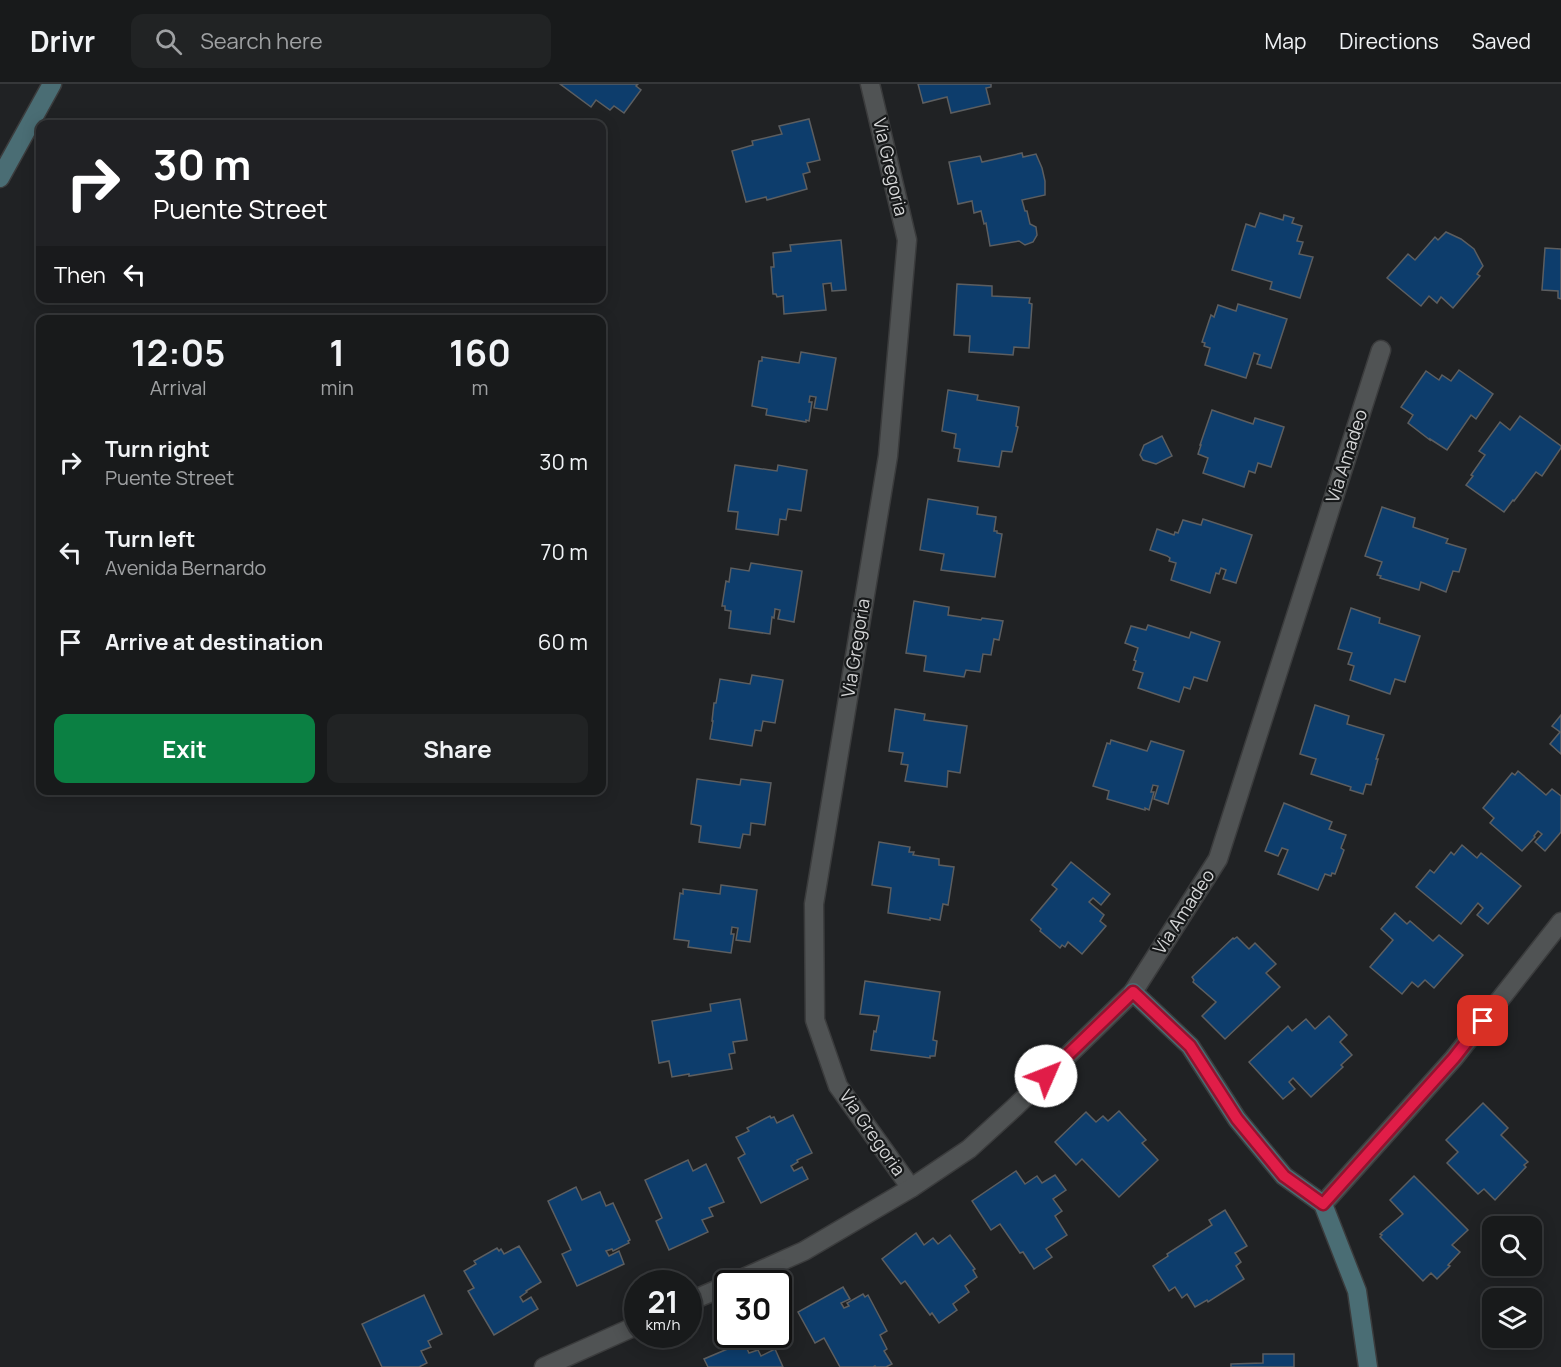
<!DOCTYPE html>
<html lang="en">
<head>
<meta charset="utf-8">
<style>
  :root { --surface:#181a1b; --page:#212324; --text:#f1f3f6; --muted:#9fa1a3; --line:#36383a; --accent:#0b8043 }
  body { margin:0; font-family:Manrope,sans-serif; background:var(--page); color:var(--text); height:100vh; display:flex; flex-direction:column; font-size:22px; white-space:nowrap }
  * { box-sizing:border-box; margin:0 }
  p { font-size:20px; color:var(--muted) }
  .icon { flex:none; width:33px; height:33px; fill:none; stroke:currentColor; stroke-width:2; stroke-linecap:round; stroke-linejoin:round }
  .map { position:relative; flex:1; overflow:hidden }
  .sheet { position:absolute; left:36px; top:231px; width:570px; height:480px; display:flex; flex-direction:column; background:var(--surface); border-radius:12px; box-shadow:0 3px 15px #0003,0 0 0 2px var(--line) }
  .sheet>* { flex:none }
  .hud { position:absolute; left:36px; top:36px; width:570px; height:183px; border-radius:12px; box-shadow:0 3px 15px #0003,0 0 0 2px var(--line); background:#202124; color:#fff; overflow:hidden }
  .buttons { position:absolute; left:1482px; top:1132px; display:grid; gap:12px }
  .buttons a { display:grid; place-items:center; width:60px; height:60px; border-radius:12px; background:var(--surface); box-shadow:0 3px 15px #0003,0 0 0 2px var(--line); font-size:30px }
  .speed { position:absolute; left:624px; top:1186px; display:flex; gap:12px; font-size:30px; font-weight:700; text-align:center }
  .speed>* { display:grid; place-content:center; width:78px; height:78px; border-radius:50%; background:var(--surface); box-shadow:0 3px 15px #0003,0 0 0 2px var(--line); line-height:1 }
  .speed small { font-size:15px; font-weight:400 }
  .speed .limit { border:3px solid #111; border-radius:9px; background:#fff; color:#111 }
  .pin { position:absolute; display:grid; place-items:center; width:51px; height:51px; color:#fff; margin:-26px; border-radius:12px; box-shadow:0 3px 9px #0006 }
  .me { position:absolute; width:66px; margin:-33px; rotate:46deg; stroke-linejoin:round; filter:drop-shadow(0 0 4px #0008) }
  .turn { display:flex; align-items:center; gap:21px; height:126px; padding:0 18px; font-size:27px }
  .turn .icon { width:78px; height:78px; stroke-width:2.5 }
  .turn b { display:block; font-size:42px; line-height:51px }
  .then { display:flex; align-items:center; height:57px; padding:0 18px; background:#0003; gap:12px; font-size:22px }
  .eta { display:flex; justify-content:space-evenly; align-items:center; height:102px; text-align:center }
  .eta b { font-size:36px; font-weight:700; line-height:42px }
  .action { display:flex; gap:12px; margin-top:auto; padding:12px 18px }
  .action a { flex:1; height:69px; border-radius:12px; background:var(--accent); color:#fff; font-size:24px; font-weight:700; line-height:69px; text-align:center }
  .action a+a { background:var(--page); color:var(--text) }
  ul { padding:0; list-style:none }
  li { display:flex; align-items:center; gap:18px; height:90px; padding:0 18px }
  li div { flex:1 }
  li b { display:block; font-size:22px }
  li em { font-style:normal }
  header { display:flex; align-items:center; gap:36px; box-sizing:border-box; height:84px; padding:0 30px; background:var(--surface); border-bottom:2px solid var(--line) }
  header strong { font-size:28px }
  nav { display:flex; gap:33px; margin-inline-start:auto; font-size:21px }
  .search { width:420px; height:54px; background:var(--page); display:flex; align-items:center; gap:15px; box-sizing:border-box; padding:0 21px; border-radius:12px; color:var(--muted); font-size:22px }
  .map>svg:first-child { display:block }
  .building { fill:#0d3d6c; stroke:#5c5e60; stroke-width:1.5 }
  .lines { fill:none; stroke-linecap:round; stroke-linejoin:round }
  .street-casing { stroke:#3b3c3d; stroke-width:21 }
  .secondary-casing { stroke:#3b3c3d; stroke-width:21 }
  .street { stroke:#505354; stroke-width:18 }
  .secondary { stroke:#4a6d74; stroke-width:18 }
  .route-casing { stroke:#92132f; stroke-width:15 }
  .route { stroke:#e11d48; stroke-width:10 }
  .labels { text-anchor:middle; stroke-width:4.5; stroke-linejoin:round; paint-order:stroke }
  .street-label { font-size:18px; fill:#d5d6d7; stroke:#17191a }
</style>
</head>
<body>
<header>
<strong>Drivr</strong>
<div class="search"><svg class="icon" aria-label="search" viewBox="0 0 24 24"><circle cx="10" cy="10" r="6"/><path d="M15 15l6 6"/></svg>Search here</div>
<nav><a>Map</a><a>Directions</a><a>Saved</a></nav>
</header>
<div class="map">
<svg width="1561" height="1283" viewBox="0 0 1561 1283">
  <rect width="100%" height="100%" fill="#202224"/>
  <!-- building -->
  <g class="building">
    <path d="M560 0H638L636 2 641 6 624 29 614 22 610 26 596 16 591 23Z"/>
    <path d="M918 0H991V3L986 4 990 20 951 29 947 13 923 19Z"/>
    <path d="M533 35 534 40H504Z"/>
    <path d="M809 35 820 76 807 79 810 88 803 90 807 105 767 116 766 113 746 118 732 67 753 61 752 57 782 50 779 42Z"/>
    <path d="M1022 69 1023 73 1036 70 1042 84 1045 97V111L1022 116 1025 127H1027L1030 140 1036 143 1037 151 1033 158 1025 161 1019 157 990 162 986 139 984 140 981 127 974 129 972 117 958 120 949 78 980 72 982 78Z"/>
    <path d="M1260 129 1283 136 1284 131 1294 134 1292 139 1302 142 1297 157 1303 158 1299 170 1313 173 1300 214 1270 205 1272 198 1232 186 1246 140 1255 143Z"/>
    <path d="M1446 148 1461 155 1474 165 1483 182 1477 190 1480 192 1453 224 1441 213 1437 219 1429 212 1421 222 1387 194 1408 170 1415 176 1435 153 1438 156Z"/>
    <path d="M841 156 846 206 832 207 831 199 823 200 826 226 784 230 783 212 777 213 776 210H773L771 183H774L773 169 791 167 790 161Z"/>
    <path d="M1545 164 1561 165V215L1558 214V207L1542 206Z"/>
    <path d="M957 200 992 202V212L1030 214 1029 219 1032 220 1029 264 1014 263 1013 271 969 268 970 252 954 251Z"/>
    <path d="M1238 220 1287 235 1271 284 1257 280 1260 271 1254 269 1246 294 1205 281 1210 264 1204 262 1205 259 1202 258 1211 231 1214 233 1218 221 1236 227Z"/>
    <path d="M801 268 836 274 827 326 814 324 816 313 810 312 809 318H812L809 337 806 336V338L766 331 767 325 752 322 759 277H762V273L799 279Z"/>
    <path d="M1459 286 1493 310 1476 335 1471 331 1447 366 1430 355V356L1408 339 1413 331 1401 323 1426 287 1439 296 1442 291 1451 297Z"/>
    <path d="M948 306 978 311 977 316 1019 323 1016 342 1018 343 1012 368 1002 367 999 383 958 377 960 365 954 364 956 350 942 347Z"/>
    <path d="M1212 326 1253 340 1255 334 1284 343 1271 383 1258 379 1255 389 1249 387 1244 403 1203 389 1208 374 1198 370 1201 361H1200Z"/>
    <path d="M1520 332 1561 362V364L1542 392 1536 388 1514 417 1513 416 1504 428 1466 401 1473 392 1471 391 1485 371 1479 367 1500 338 1510 346Z"/>
    <path d="M1162 352 1172 372 1156 380 1143 376 1140 371 1144 361Z"/>
    <path d="M735 381 777 387 778 381 807 386 801 427 788 425 786 436 780 435 778 451 736 445 738 428 728 427Z"/>
    <path d="M928 415 978 423 977 430 996 433 994 447H997V449L1002 450 995 493 941 486 944 470 920 466Z"/>
    <path d="M1382 423 1415 434 1413 443 1448 455 1446 459 1466 465 1459 488 1453 487 1446 508 1421 498 1419 506 1380 494 1381 492 1377 491 1382 478 1365 472Z"/>
    <path d="M1203 435 1252 451 1236 499 1223 495 1226 486 1221 484 1219 490 1216 489 1210 509 1171 496 1176 479 1169 477 1170 474 1167 472 1150 466 1157 445 1174 451 1175 448 1178 449 1183 436 1201 441Z"/>
    <path d="M751 479 802 487 794 538 778 535 780 526 775 525 774 534 772 533 770 550 729 544 731 527 725 526V522H722L726 497 729 498 731 484 749 487Z"/>
    <path d="M914 517 949 523 948 531 981 536 982 534 1003 537 999 556 994 555 991 571 983 570 980 588 966 586 964 593 924 587 926 572 906 569Z"/>
    <path d="M1351 524 1380 534 1379 539 1420 552 1405 598 1395 595 1390 610 1350 596 1354 582 1348 580 1352 569 1338 565Z"/>
    <path d="M1148 541 1189 554 1191 548 1220 558 1207 597 1194 593 1190 605 1184 603 1179 618 1138 604 1143 589 1133 586 1136 577 1134 576 1138 564 1125 559 1131 542 1146 546Z"/>
    <path d="M752 591 783 596 775 639 763 637 761 647 755 646 752 662 710 655 713 637H712L714 619H716L720 595 750 600Z"/>
    <path d="M1315 621 1349 632 1347 640 1384 651 1376 675H1378L1371 701 1366 700 1363 710 1350 706 1351 703 1311 690 1316 675 1300 670Z"/>
    <path d="M895 625 925 630 924 636 967 642 960 689 948 687 947 703 905 697 908 681 901 680 903 669 889 667Z"/>
    <path d="M1561 631V670L1550 660 1560 648 1552 642Z"/>
    <path d="M1111 656 1147 667 1151 657 1184 667 1168 720 1154 715 1158 702 1153 701 1151 708H1154L1149 726 1145 724V726L1107 715 1109 707 1093 702 1107 659 1110 660Z"/>
    <path d="M1518 687 1546 711 1552 705 1561 712V748L1545 767 1535 758 1542 750 1538 747 1534 752 1535 753 1522 767 1490 739 1494 734 1483 724 1512 689 1515 691Z"/>
    <path d="M697 695 740 701 741 695 771 699 765 741 751 739 750 751 743 750 740 764 699 758 701 742 691 740Z"/>
    <path d="M1284 719 1332 738 1329 745 1346 751 1341 764 1344 766 1335 790 1332 789 1331 792 1325 790 1318 806 1278 790 1288 766 1282 764 1278 772 1265 767Z"/>
    <path d="M879 758 910 763 909 768H914L913 771 939 775V781L954 783 948 821 943 820 940 836 930 834V836L888 829 891 804 872 801Z"/>
    <path d="M1462 761 1477 774 1481 769 1521 802 1488 840 1477 831 1483 824 1478 819 1461 840 1416 803 1430 786 1434 789 1451 768 1454 771Z"/>
    <path d="M1071 778 1110 810 1101 821 1093 814 1089 818 1104 831 1100 837 1106 842 1082 870 1068 858 1065 863 1062 861 1060 864 1040 847 1041 845 1031 836 1057 805 1052 801Z"/>
    <path d="M721 801 757 806 750 858 736 856 738 844 732 843 731 850H734L731 869 688 863 689 857 674 855 680 809 683 810V805L720 810Z"/>
    <path d="M1395 829 1407 840 1410 837 1433 857 1439 851 1463 871 1434 904 1425 896 1418 903 1412 898 1402 910 1370 883 1393 856 1381 845Z"/>
    <path d="M1237 853 1249 865 1255 859 1276 880 1266 889 1280 903 1225 955 1202 932 1216 918 1193 898 1194 896 1192 893 1233 854 1234 855Z"/>
    <path d="M865 897 940 908 933 956 937 957 935 972H930V974L871 966 874 947 876 948 879 932 860 930Z"/>
    <path d="M740 915 747 956 733 958 735 969 729 970 732 985 689 992V990L672 993 669 977 659 979 652 937 711 927 710 920Z"/>
    <path d="M1329 932 1347 951 1340 958 1352 971 1341 981 1343 983 1311 1013 1293 994 1289 998 1295 1005 1283 1015 1249 978 1288 942 1292 947 1306 935 1315 945Z"/>
    <path d="M1483 1019 1508 1044 1501 1051 1528 1078 1524 1081 1526 1083 1495 1116 1484 1105 1478 1110 1447 1079 1458 1068 1446 1056Z"/>
    <path d="M1119 1027 1146 1056 1142 1059 1158 1076 1119 1113 1082 1075 1076 1081 1055 1058 1086 1028 1096 1038 1103 1032 1108 1037Z"/>
    <path d="M793 1031 812 1069 797 1076 798 1078 791 1082 794 1087 802 1083 808 1095 761 1119 738 1074 745 1070 736 1053 749 1047 747 1044 770 1032 771 1034 774 1033 777 1039Z"/>
    <path d="M688 1076 693 1087 706 1080 724 1118 709 1124 713 1132 702 1136 708 1148 669 1166 656 1137 662 1134 645 1096Z"/>
    <path d="M1016 1087 1025 1100 1037 1092 1042 1099 1055 1091 1066 1106 1053 1115 1062 1127 1055 1132 1067 1151 1046 1165 1052 1173 1034 1185 1023 1168 1020 1169 1000 1140 991 1146 972 1117Z"/>
    <path d="M1414 1092 1468 1146 1452 1161 1460 1168 1448 1181 1450 1182 1437 1195 1431 1189 1423 1197 1380 1153 1382 1151 1380 1150 1403 1130 1390 1116Z"/>
    <path d="M576 1103 582 1116 600 1108 606 1122 613 1119 630 1156 628 1157 629 1159 613 1167 612 1165 606 1167 609 1172 619 1167 624 1180 577 1202 562 1170 571 1166 548 1117Z"/>
    <path d="M1225 1126 1247 1162 1235 1169 1241 1178 1236 1182 1244 1195 1208 1218 1207 1216 1195 1223 1187 1210 1182 1214 1175 1203 1169 1207 1153 1182 1168 1172 1167 1170 1212 1141 1209 1136Z"/>
    <path d="M916 1149 924 1161 933 1154 938 1160 950 1151 975 1185 973 1186 977 1193 965 1202 969 1208 953 1220 957 1226 939 1239 932 1229 930 1231 905 1197 901 1200 882 1175Z"/>
    <path d="M519 1162 541 1198 526 1207 527 1208 520 1213 523 1218 531 1213 538 1225 494 1251 468 1207 474 1204 464 1187 476 1180 474 1177 497 1164 499 1167 501 1165 504 1170Z"/>
    <path d="M843 1203 850 1215 841 1219 844 1224 849 1222 847 1219 863 1210 865 1213 868 1211 887 1247 880 1251 887 1265 884 1267 892 1280 886 1283H876L875 1282 873 1283H840L824 1254 815 1259 798 1228Z"/>
    <path d="M424 1211 442 1250 428 1257 431 1263 421 1267 427 1279 419 1283H382L362 1240Z"/>
    <path d="M744 1258 749 1269 758 1266 761 1272 775 1265 783 1283H708L704 1275Z"/>
    <path d="M1263 1270H1294V1283H1231V1280L1263 1279Z"/>
  </g>
  <g class="lines">
    <defs>
      <g id="street">
        <path d="M870 0 907 156 888 372 814 820 815 936 838 1002 911 1104"/>
        <path d="M1323 1120 1454 974 1561 838"/>
        <path d="M730 1200 804 1167 911 1104 969 1065 1015 1023 1133 908 1218 775 1381 266"/>
        <path d="M688 1218 728 1201"/>
        <path d="M544 1283 638 1241"/>
      </g>
      <g id="secondary">
        <path d="M0 94 52 0"/>
        <path d="M1133 908 1190 962 1237 1035 1284 1092 1323 1120 1357 1207 1368 1283"/>
      </g>
    </defs>
    <!-- street casing -->
    <use href="#street" class="street-casing"/>
    <!-- secondary casing -->
    <use href="#secondary" class="secondary-casing"/>
    <!-- street -->
    <use href="#street" class="street"/>
    <!-- secondary -->
    <use href="#secondary" class="secondary"/>
  </g>
  <g class="lines">
    <defs>
      <path id="route" d="M1046 992 1133 908 1190 962 1237 1035 1284 1092 1323 1120 1454 974 1483 937"/>
    </defs>
    <!-- route casing -->
    <use href="#route" class="route-casing"/>
    <!-- route -->
    <use href="#route" class="route"/>
  </g>
  <g class="labels">
    <!-- street labels -->
    <g class="street-label">
      <text transform="translate(890 83) rotate(77)" y="6">Via Gregoria</text>
      <text transform="translate(1347 372) rotate(-72)" y="6">Via Amadeo</text>
      <text transform="translate(856 564) rotate(-81)" y="6">Via Gregoria</text>
      <text transform="translate(1184 828) rotate(-57)" y="6">Via Amadeo</text>
      <text transform="translate(872 1049) rotate(55)" y="6">Via Gregoria</text>
    </g>
  </g>
</svg>
<div class="buttons">
<a><svg class="icon" aria-label="search" viewBox="0 0 24 24"><circle cx="10" cy="10" r="6"/><path d="M15 15l6 6"/></svg></a>
<a><svg class="icon" aria-label="layers" viewBox="0 0 24 24"><path d="M12 4l9 5-9 5-9-5zM3 14l9 5 9-5"/></svg></a>
</div>
<div class="speed"><div>21<small>km/h</small></div><div class="limit">30</div></div>
<div class="pin" style="left:1483px;top:937px;background:#d93025"><svg class="icon" aria-label="arrive" viewBox="0 0 24 24"><path d="M6 21V4h12l-3 4 3 4H6"/></svg></div>
<svg class="me" style="left:1046px;top:992px" viewBox="-20 -20 40 40"><circle r="19" fill="#fff"/><path d="M0-13L10 11 0 6-10 11z" fill="#e11d48"/></svg>
<div class="hud">
<div class="turn"><svg class="icon" aria-label="right" viewBox="0 0 24 24"><path d="M7 20v-9h11M14 6l5 5-5 5"/></svg><div><b>30 m</b>Puente Street</div></div>
<div class="then">Then<svg class="icon" aria-label="left" viewBox="0 0 24 24"><path d="M17 20v-9H6M10 6l-5 5 5 5"/></svg></div>
</div>
<section class="sheet">
<div class="eta">
<div><b>12:05</b><p>Arrival</p></div>
<div><b>1</b><p>min</p></div>
<div><b>160</b><p>m</p></div>
</div>
<ul>
<li><svg class="icon" aria-label="right" viewBox="0 0 24 24"><path d="M7 20v-9h11M14 6l5 5-5 5"/></svg><div><b>Turn right</b><p>Puente Street</p></div><em>30 m</em></li>
<li><svg class="icon" aria-label="left" viewBox="0 0 24 24"><path d="M17 20v-9H6M10 6l-5 5 5 5"/></svg><div><b>Turn left</b><p>Avenida Bernardo</p></div><em>70 m</em></li>
<li><svg class="icon" aria-label="arrive" viewBox="0 0 24 24"><path d="M6 21V4h12l-3 4 3 4H6"/></svg><div><b>Arrive at destination</b></div><em>60 m</em></li>
</ul>
<div class="action"><a>Exit</a><a>Share</a></div>
</section>
</div>
</body>
</html>
